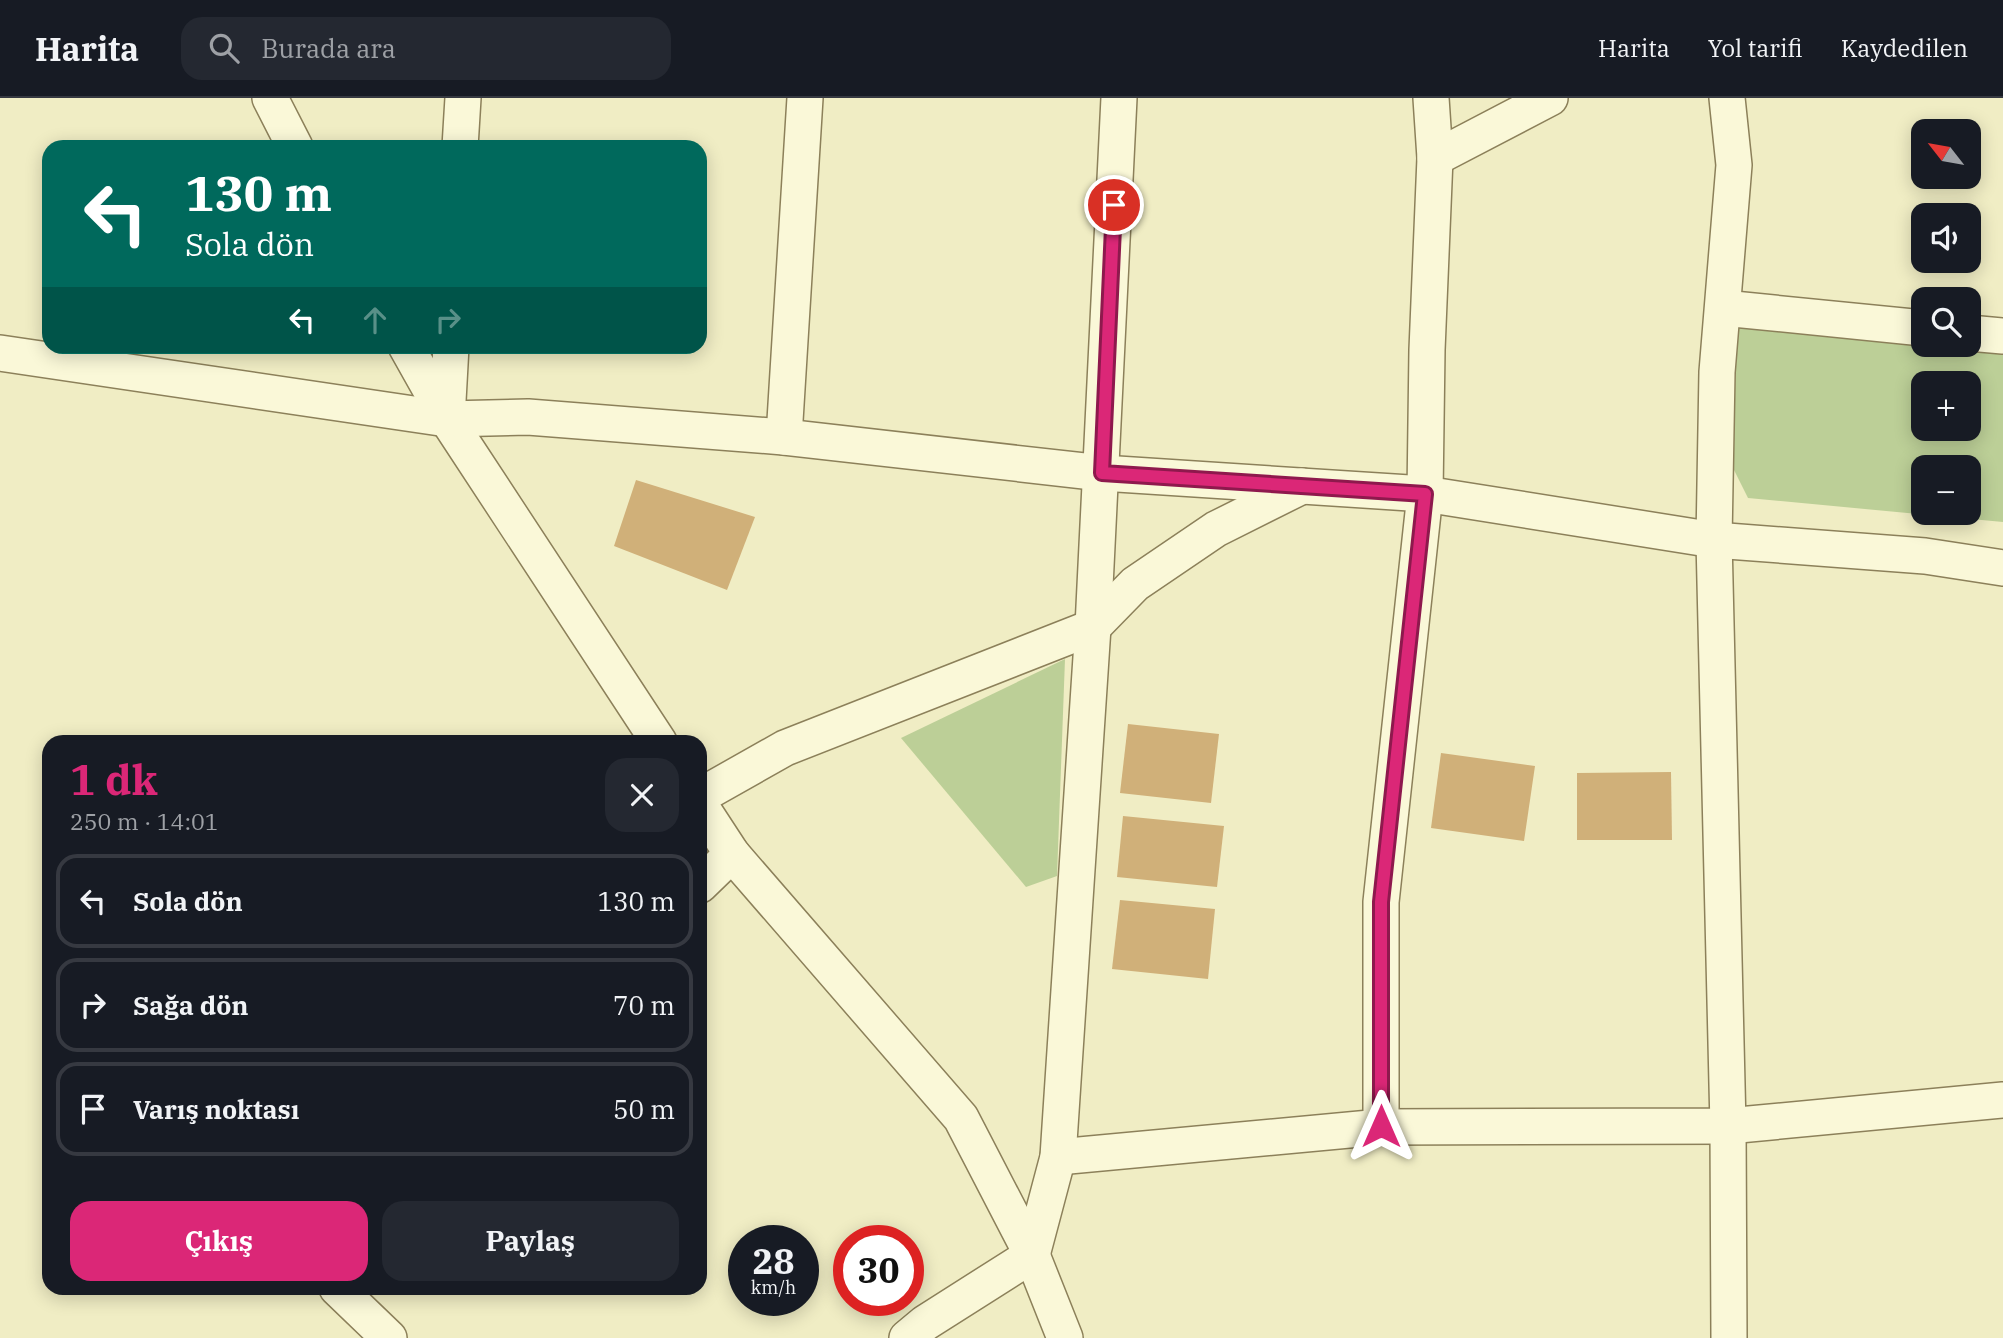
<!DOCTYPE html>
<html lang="tr">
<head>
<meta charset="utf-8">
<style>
  :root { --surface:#171b24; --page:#242831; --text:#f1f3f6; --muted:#9ea1a6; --line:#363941; --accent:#db2777 }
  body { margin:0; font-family:"IBM Plex Serif",serif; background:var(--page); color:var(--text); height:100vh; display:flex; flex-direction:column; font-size:26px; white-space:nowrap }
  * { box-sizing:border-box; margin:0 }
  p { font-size:23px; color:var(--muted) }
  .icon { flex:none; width:38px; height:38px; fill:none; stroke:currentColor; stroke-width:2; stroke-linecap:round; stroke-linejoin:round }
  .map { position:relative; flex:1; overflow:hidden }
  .drawer { position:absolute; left:42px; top:637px; width:665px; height:560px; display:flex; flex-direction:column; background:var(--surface); border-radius:21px; box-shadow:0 4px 18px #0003 }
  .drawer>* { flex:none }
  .banner { position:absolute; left:42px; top:42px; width:665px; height:214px; border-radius:21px; box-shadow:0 4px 18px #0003; background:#00695c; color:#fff; overflow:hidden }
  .needle { width:46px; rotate:301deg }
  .tools { position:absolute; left:1911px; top:21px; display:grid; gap:14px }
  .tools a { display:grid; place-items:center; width:70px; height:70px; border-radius:14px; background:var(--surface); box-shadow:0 4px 18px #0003; font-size:35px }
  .speed { position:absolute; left:728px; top:1127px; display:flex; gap:14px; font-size:35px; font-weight:700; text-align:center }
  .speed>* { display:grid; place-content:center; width:91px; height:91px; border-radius:50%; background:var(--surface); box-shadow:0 4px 18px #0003; line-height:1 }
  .speed small { font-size:18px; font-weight:400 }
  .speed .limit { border:10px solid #d22; background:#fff; color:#111 }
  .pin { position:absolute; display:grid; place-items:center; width:60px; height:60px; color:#fff; margin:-30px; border:4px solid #fff; border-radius:50%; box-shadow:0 2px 7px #0007 }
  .me { position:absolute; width:77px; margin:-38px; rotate:0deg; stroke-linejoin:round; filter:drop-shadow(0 0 5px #0008) }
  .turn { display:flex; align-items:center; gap:24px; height:147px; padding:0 28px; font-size:32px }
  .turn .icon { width:91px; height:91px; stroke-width:2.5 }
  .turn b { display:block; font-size:49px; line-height:60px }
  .lanes { display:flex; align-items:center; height:66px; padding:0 28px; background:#0003; justify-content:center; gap:35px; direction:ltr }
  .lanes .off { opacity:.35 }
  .round { display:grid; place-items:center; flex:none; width:74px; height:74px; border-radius:21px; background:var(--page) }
  .summary { display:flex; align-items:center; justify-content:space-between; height:119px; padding:0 28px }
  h1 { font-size:42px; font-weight:700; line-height:52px; color:var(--accent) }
  .cta { display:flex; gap:14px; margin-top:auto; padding:14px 28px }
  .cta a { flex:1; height:80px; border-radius:21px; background:var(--accent); color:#fff; font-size:28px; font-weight:700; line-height:80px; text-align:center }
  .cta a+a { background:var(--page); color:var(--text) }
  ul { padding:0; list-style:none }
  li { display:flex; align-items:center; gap:21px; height:94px; margin:0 14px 10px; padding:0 14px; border:4px solid var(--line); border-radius:21px }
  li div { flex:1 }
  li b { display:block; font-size:26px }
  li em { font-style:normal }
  header { display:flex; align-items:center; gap:42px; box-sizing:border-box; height:98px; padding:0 35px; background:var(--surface); border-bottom:2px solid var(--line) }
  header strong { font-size:33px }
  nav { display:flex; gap:38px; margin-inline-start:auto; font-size:24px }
  .search { width:490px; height:63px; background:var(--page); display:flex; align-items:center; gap:18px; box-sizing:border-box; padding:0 24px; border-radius:21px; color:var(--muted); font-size:26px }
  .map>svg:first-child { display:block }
  .green { fill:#bccf97; fill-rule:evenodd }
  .building { fill:#d0b079 }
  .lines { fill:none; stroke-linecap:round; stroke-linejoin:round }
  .street-casing { stroke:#8c805a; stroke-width:38 }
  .street { stroke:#faf8d8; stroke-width:35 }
  .route-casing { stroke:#8e194d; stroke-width:18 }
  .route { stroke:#db2777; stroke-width:12 }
</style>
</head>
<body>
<header>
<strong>Harita</strong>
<div class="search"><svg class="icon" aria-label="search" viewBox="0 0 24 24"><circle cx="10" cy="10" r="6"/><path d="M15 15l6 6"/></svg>Burada ara</div>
<nav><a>Harita</a><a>Yol tarifi</a><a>Kaydedilen</a></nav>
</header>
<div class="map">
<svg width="2003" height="1240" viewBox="0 0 2003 1240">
  <rect width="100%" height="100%" fill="#f0edc4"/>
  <!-- green -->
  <g class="green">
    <path d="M1738 209C1825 227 1915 257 2003 240V424L1748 400 1732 368ZM1923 285H1969V331H1923ZM1923 369H1969V415H1923Z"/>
    <path d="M1065 561 1057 778 1026 789 901 640Z"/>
  </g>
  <!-- building -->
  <g class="building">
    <path d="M636 382 755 419 727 492 614 448Z"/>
    <path d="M1128 626 1219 636 1211 705 1120 695Z"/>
    <path d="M1441 655 1535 668 1524 743 1431 730Z"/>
    <path d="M1671 674 1672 742H1577V675Z"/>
    <path d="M1123 718 1224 728 1217 789 1117 779Z"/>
    <path d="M1120 802 1215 811 1208 881 1112 871Z"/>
  </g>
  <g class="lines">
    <defs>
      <g id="street">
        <path d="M270 0 295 49"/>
        <path d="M1727 0 1734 67 1717 274 1714 442 1728 1028 1729 1240"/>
        <path d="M460 49 463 0"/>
        <path d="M1435 60 1550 0"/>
        <path d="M1723 210 1923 230"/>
        <path d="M1969 235 2003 238"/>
        <path d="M406 248 447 321 659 644"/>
        <path d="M0 255 447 321 528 319 784 339 1102 375 1425 396 1714 442 1925 458 2003 470"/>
        <path d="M447 321 451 248"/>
        <path d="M784 339 805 0"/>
        <path d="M700 698 785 650 1093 529 1135 486 1216 431 1302 388"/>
        <path d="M700 707 732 756 961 1020 1032 1157 1065 1240"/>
        <path d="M700 787 732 756"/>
        <path d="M1381 1029V804L1425 396 1427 252 1435 60 1431 0"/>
        <path d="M1058 1059 1381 1029 1728 1028 2003 1002"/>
        <path d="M337 1190 389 1240"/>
        <path d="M907 1240 925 1225 1032 1157 1058 1059 1093 529 1119 0"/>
      </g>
    </defs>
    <!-- street casing -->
    <use href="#street" class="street-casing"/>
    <!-- street -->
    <use href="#street" class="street"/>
  </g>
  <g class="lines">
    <defs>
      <path id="route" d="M1114 107 1102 375 1425 396 1381 804V1028"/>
    </defs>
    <!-- route casing -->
    <use href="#route" class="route-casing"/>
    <!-- route -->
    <use href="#route" class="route"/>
  </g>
</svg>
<div class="tools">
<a><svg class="needle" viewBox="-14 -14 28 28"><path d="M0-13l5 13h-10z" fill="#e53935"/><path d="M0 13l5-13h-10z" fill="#9ea1a6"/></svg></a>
<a><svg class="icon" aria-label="sound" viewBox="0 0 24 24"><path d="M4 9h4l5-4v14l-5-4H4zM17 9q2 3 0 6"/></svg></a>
<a><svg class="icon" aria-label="search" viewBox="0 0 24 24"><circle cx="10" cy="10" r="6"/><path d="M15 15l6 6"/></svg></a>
<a>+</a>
<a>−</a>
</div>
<div class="speed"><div>28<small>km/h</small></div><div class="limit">30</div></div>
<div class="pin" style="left:1114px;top:107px;background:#d93025"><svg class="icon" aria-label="arrive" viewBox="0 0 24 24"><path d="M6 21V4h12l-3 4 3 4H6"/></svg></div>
<svg class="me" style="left:1381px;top:1028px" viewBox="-20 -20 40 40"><path d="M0-17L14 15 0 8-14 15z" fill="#db2777" stroke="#fff" stroke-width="4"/></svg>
<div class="banner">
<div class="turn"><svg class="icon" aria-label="left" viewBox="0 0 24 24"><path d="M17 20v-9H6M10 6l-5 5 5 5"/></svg><div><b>130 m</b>Sola dön</div></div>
<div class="lanes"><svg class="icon" aria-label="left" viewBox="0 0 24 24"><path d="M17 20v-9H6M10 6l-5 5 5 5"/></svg><svg class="icon off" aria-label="ahead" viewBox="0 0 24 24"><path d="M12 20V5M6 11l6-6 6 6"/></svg><svg class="icon off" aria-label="right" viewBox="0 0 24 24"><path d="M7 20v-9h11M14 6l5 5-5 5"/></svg></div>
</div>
<section class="drawer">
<div class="summary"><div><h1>1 dk</h1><p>250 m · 14:01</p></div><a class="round"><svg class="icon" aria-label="close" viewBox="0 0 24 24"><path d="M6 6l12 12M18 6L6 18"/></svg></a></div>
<ul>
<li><svg class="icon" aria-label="left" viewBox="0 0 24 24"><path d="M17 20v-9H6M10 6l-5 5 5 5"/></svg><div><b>Sola dön</b></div><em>130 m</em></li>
<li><svg class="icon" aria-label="right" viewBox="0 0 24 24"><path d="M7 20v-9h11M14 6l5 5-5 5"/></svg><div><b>Sağa dön</b></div><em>70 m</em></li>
<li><svg class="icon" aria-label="arrive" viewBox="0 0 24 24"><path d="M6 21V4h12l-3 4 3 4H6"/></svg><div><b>Varış noktası</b></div><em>50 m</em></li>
</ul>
<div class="cta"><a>Çıkış</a><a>Paylaş</a></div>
</section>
</div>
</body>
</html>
